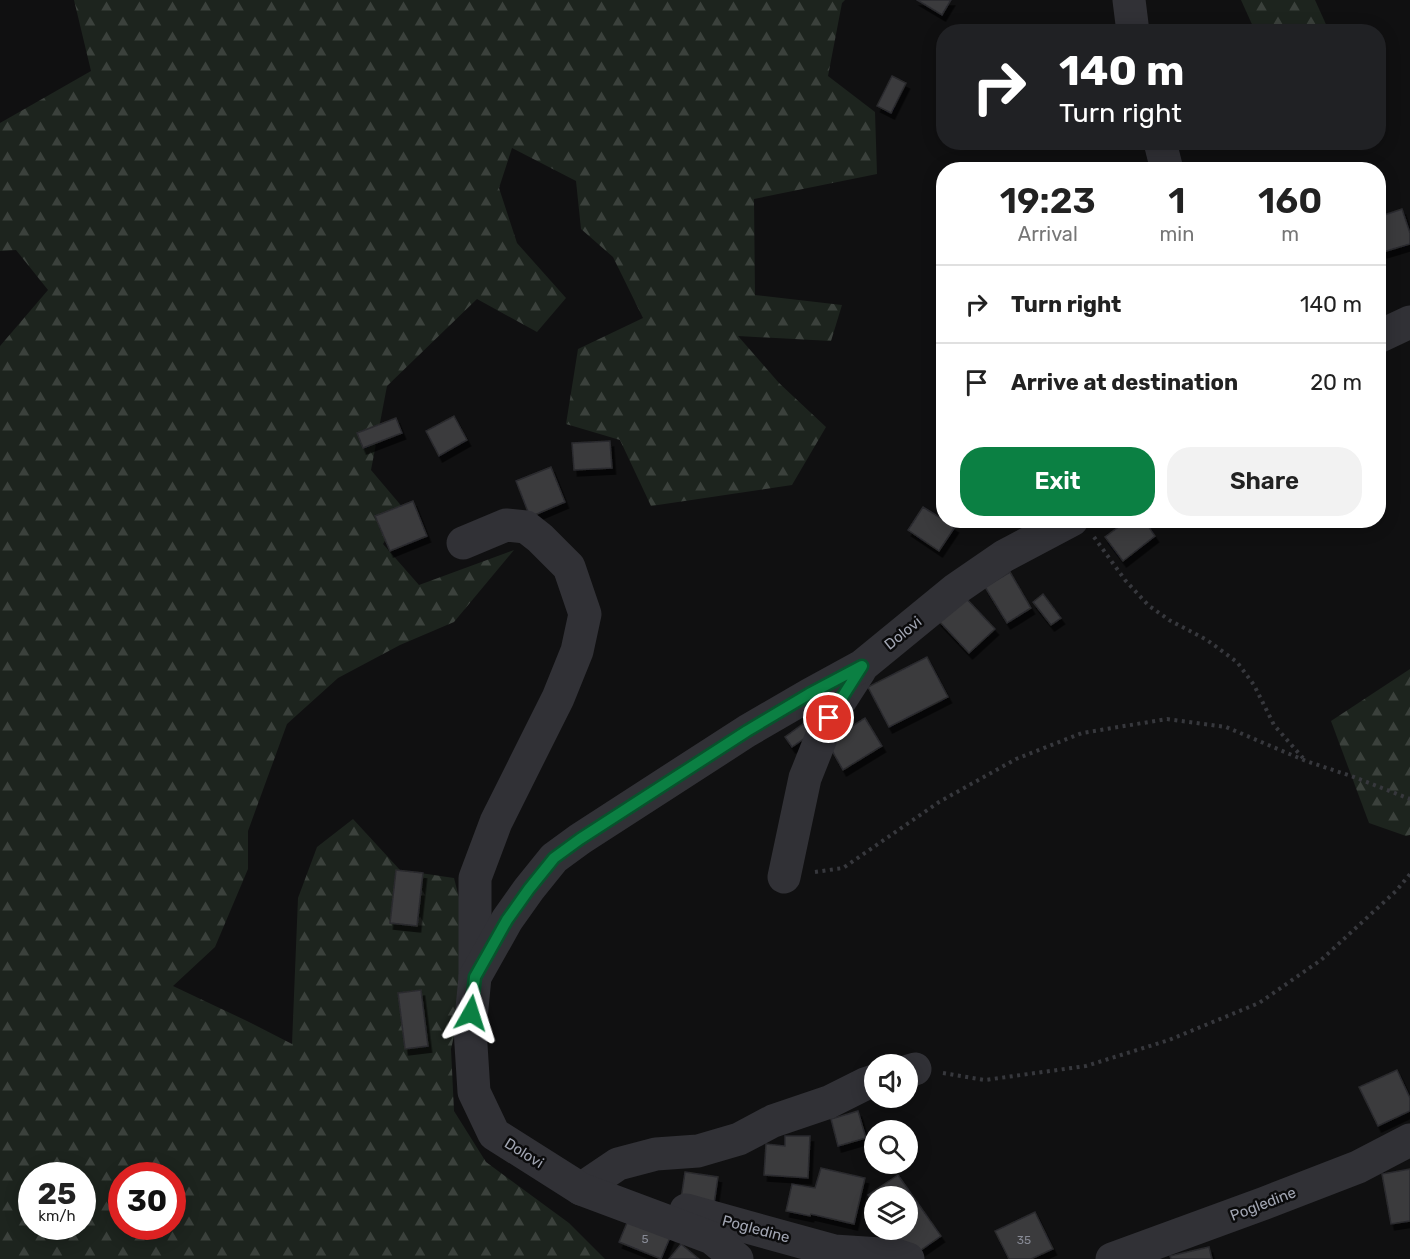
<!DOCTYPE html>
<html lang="en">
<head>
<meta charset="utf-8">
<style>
  :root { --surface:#fff; --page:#f2f2f2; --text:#222; --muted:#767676; --line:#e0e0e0; --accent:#0b8043 }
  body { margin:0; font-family:Rubik,sans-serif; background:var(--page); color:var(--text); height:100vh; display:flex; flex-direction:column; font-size:22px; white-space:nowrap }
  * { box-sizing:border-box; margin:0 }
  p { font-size:20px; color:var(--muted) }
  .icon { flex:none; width:33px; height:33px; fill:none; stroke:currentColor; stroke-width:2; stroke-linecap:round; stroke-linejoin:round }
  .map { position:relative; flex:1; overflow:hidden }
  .details { position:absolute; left:936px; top:162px; width:450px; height:366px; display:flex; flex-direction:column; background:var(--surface); border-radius:24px; box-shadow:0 3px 15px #0003 }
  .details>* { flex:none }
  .hud { position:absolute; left:936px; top:24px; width:450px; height:126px; border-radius:24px; box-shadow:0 3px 15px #0003; background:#202124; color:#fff; overflow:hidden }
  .buttons { position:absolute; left:864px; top:1054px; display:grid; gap:12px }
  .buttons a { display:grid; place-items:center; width:54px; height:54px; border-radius:50%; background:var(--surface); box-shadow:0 3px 15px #0003; font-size:30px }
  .speed { position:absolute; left:18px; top:1162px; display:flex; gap:12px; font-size:30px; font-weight:700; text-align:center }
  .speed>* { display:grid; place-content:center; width:78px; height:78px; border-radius:50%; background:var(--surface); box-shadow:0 3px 15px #0003; line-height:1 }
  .speed small { font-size:15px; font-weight:400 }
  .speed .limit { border:9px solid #d22; background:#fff; color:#111 }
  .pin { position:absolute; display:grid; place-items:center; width:51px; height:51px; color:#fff; margin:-26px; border:3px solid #fff; border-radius:50%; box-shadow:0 2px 6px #0007 }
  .me { position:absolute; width:66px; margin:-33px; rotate:6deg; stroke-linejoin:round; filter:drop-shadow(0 0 4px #0008) }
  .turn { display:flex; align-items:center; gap:21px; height:126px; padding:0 24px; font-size:27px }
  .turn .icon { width:78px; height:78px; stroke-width:2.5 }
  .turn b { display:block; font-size:42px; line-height:51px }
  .eta { display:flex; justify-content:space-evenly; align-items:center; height:102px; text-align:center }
  .eta b { font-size:36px; font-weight:600; line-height:42px }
  .button { display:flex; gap:12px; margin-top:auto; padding:12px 24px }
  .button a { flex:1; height:69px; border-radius:24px; background:var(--accent); color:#fff; font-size:24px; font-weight:600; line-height:69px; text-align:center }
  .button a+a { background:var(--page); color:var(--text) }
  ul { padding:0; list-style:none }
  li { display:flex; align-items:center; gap:18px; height:78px; padding:0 24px; border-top:2px solid var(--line) }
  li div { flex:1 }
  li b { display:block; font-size:22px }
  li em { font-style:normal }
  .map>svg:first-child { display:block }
  .forest { fill:url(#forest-firs); fill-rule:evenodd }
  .building { fill:#3a3a3e; stroke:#2a2a2d; stroke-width:1.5; filter:url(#shadow) }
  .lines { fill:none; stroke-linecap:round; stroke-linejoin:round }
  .path { stroke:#37383d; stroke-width:4; stroke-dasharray:3 4.5; stroke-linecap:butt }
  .minor { stroke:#313136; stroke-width:33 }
  .route-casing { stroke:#07532c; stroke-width:15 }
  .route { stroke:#0b8043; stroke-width:10 }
  .labels { text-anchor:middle; stroke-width:5; stroke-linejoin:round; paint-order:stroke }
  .number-label { font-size:12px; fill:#878a95 }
  .street-label { font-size:15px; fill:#a1a5b2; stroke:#0b0b0c }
</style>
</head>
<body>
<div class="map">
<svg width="1410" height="1259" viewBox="0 0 1410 1259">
  <defs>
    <pattern id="forest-firs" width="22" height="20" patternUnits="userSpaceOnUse" patternTransform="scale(1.5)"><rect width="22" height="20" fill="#1d241e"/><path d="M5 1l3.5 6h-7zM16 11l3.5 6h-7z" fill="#3b413c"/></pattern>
    <filter id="shadow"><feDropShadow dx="3.5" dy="6" stdDeviation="0" flood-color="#0009"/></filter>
  </defs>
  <rect width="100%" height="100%" fill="#101011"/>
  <!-- forest -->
  <g class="forest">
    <path d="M74 0H845L842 3 828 76 875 112 877 174 754 199 755 295 842 305 831 341 738 336 779 383 826 427 792 485 651 506 620 440 566 424 578 349 643 318 613 257 581 229 576 181 512 148 499 188 517 243 566 298 537 332 477 299 387 386 371 470 404 509 383 544 419 585 514 550 454 622 400 645 338 678 287 724 248 831V869L215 947 173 986 247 1021 292 1044 298 898 317 847 353 819 400 870 454 878 473 953 451 1049 454 1111 486 1162 569 1223 605 1259H0V346L48 290 16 250 0 251V123L91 71ZM32 1176H82V1227H32ZM122 1176H172V1227H122Z"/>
    <path d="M1241 0H1315L1329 31H1255Z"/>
    <path d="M1410 669V835L1406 836 1369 823 1331 721Z"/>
  </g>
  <!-- building -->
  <g class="building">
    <path d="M917 0H951L942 15Z"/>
    <path d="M892 76 906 83 891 113 877 106Z"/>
    <path d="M1402 209 1410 233V244L1383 252 1378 238V217Z"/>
    <path d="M454 416 467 440 439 456 426 431Z"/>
    <path d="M396 418 402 433 363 448 357 433Z"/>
    <path d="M610 441 612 468 574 470 572 443Z"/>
    <path d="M551 467 565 502 530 517 516 481Z"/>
    <path d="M413 501 427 536 390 551 375 516Z"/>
    <path d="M923 507 955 527 939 551 908 530Z"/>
    <path d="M1128 520H1144L1155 536 1123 561 1105 537Z"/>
    <path d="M1010 572 1031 608 1007 623 985 587Z"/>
    <path d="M1043 594 1061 618 1051 625 1033 602Z"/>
    <path d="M964 596 995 629 969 653 938 620Z"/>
    <path d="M927 657 948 697 889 727 868 687Z"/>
    <path d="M865 718 882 746 843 770 827 742Z"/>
    <path d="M807 721 815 731 792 747 785 737Z"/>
    <path d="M396 870 423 873 417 926 390 923Z"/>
    <path d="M421 990 428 1046 405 1049 398 993Z"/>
    <path d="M1397 1070 1410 1098V1111L1378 1126 1359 1087Z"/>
    <path d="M858 1111 866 1138 838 1146 831 1119Z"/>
    <path d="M785 1136H810L808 1178 764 1175 766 1144 785 1146Z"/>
    <path d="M821 1168 865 1178 854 1224 811 1214 810 1216 786 1211 792 1184 815 1188Z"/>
    <path d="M1410 1169V1221L1391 1224 1382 1174Z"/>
    <path d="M685 1172 718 1177 714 1204 681 1199Z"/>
    <path d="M898 1175 941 1236 911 1257 892 1230H908V1197H874V1205L868 1195Z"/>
    <path d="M1035 1212 1053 1249 1031 1259H1009L995 1231Z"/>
    <path d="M629 1218 671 1235 661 1259 619 1242Z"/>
    <path d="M681 1244 699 1259H669Z"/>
    <path d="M1209 1247 1212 1259H1171L1170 1256Z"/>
  </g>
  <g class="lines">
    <!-- path -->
    <g class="path">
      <path d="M1094 537 1125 580 1148 605 1169 620 1207 640 1237 662 1254 685 1274 725 1303 758"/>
      <path d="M815 872 843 868 939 802 1016 759 1082 733 1167 719 1226 727 1306 761 1354 777 1410 799"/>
      <path d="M943 1073 985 1080 1086 1066 1169 1040 1259 1003 1321 960 1396 891 1410 874"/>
    </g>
    <!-- minor -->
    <g class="minor">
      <path d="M1129 0 1133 32"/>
      <path d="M1160 142 1167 170"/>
      <path d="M1378 337 1410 322"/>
      <path d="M463 543 506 525 526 527 540 538 569 567 585 614 577 651 558 698 496 822 475 878V976"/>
      <path d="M784 877 805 778 829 718 860 670"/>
      <path d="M908 1071 915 1069"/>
      <path d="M581 1189 618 1164 656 1154 698 1151 739 1139 773 1121 829 1102 865 1084 874 1081"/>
      <path d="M686 1210 834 1251 896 1255 908 1259"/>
      <path d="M737 1259 712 1238 581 1189 494 1134 474 1092 470 1029 475 977 507 920 529 889 554 858 580 839 747 731 809 695 862 666 956 589 1004 556 1072 520"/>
      <path d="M1112 1259 1265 1203 1358 1167 1410 1140"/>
    </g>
  </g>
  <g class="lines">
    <defs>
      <path id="route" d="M471 1013 475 977 507 920 529 889 554 858 580 839 747 731 809 694 862 666 829 718"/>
    </defs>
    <!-- route casing -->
    <use href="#route" class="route-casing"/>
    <!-- route -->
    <use href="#route" class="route"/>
  </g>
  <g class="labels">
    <!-- number labels -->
    <g class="number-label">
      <text x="645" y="1243">5</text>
      <text x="1024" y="1244">35</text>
    </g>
    <!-- street labels -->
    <g class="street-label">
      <text transform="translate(903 633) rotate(-39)" y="5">Dolovi</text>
      <text transform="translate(524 1153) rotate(32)" y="5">Dolovi</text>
      <text transform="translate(1263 1204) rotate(-21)" y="5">Pogledine</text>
      <text transform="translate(756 1229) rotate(15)" y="5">Pogledine</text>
    </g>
  </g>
</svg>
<div class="buttons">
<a><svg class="icon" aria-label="sound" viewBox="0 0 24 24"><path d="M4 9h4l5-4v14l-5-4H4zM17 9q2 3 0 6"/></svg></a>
<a><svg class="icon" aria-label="search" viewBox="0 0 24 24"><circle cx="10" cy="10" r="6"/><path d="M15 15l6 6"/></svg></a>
<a><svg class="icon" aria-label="layers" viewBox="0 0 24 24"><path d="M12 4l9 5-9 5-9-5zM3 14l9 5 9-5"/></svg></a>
</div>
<div class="speed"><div>25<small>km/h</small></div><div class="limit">30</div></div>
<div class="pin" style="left:829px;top:718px;background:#d93025"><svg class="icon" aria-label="arrive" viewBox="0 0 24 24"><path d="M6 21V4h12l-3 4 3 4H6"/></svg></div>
<svg class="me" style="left:471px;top:1013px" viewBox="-20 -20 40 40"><path d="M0-17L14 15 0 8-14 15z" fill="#0b8043" stroke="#fff" stroke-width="4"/></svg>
<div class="hud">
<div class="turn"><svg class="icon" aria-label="right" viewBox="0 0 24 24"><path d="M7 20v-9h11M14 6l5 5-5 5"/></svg><div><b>140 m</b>Turn right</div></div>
</div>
<section class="details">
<div class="eta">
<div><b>19:23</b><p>Arrival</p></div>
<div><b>1</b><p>min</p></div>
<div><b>160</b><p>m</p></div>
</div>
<ul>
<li><svg class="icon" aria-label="right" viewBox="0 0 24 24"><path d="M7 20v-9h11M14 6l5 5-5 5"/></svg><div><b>Turn right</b></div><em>140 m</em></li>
<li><svg class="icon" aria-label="arrive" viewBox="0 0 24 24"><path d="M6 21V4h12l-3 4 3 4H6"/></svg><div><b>Arrive at destination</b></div><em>20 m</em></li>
</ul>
<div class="button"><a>Exit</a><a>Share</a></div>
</section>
</div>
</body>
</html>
